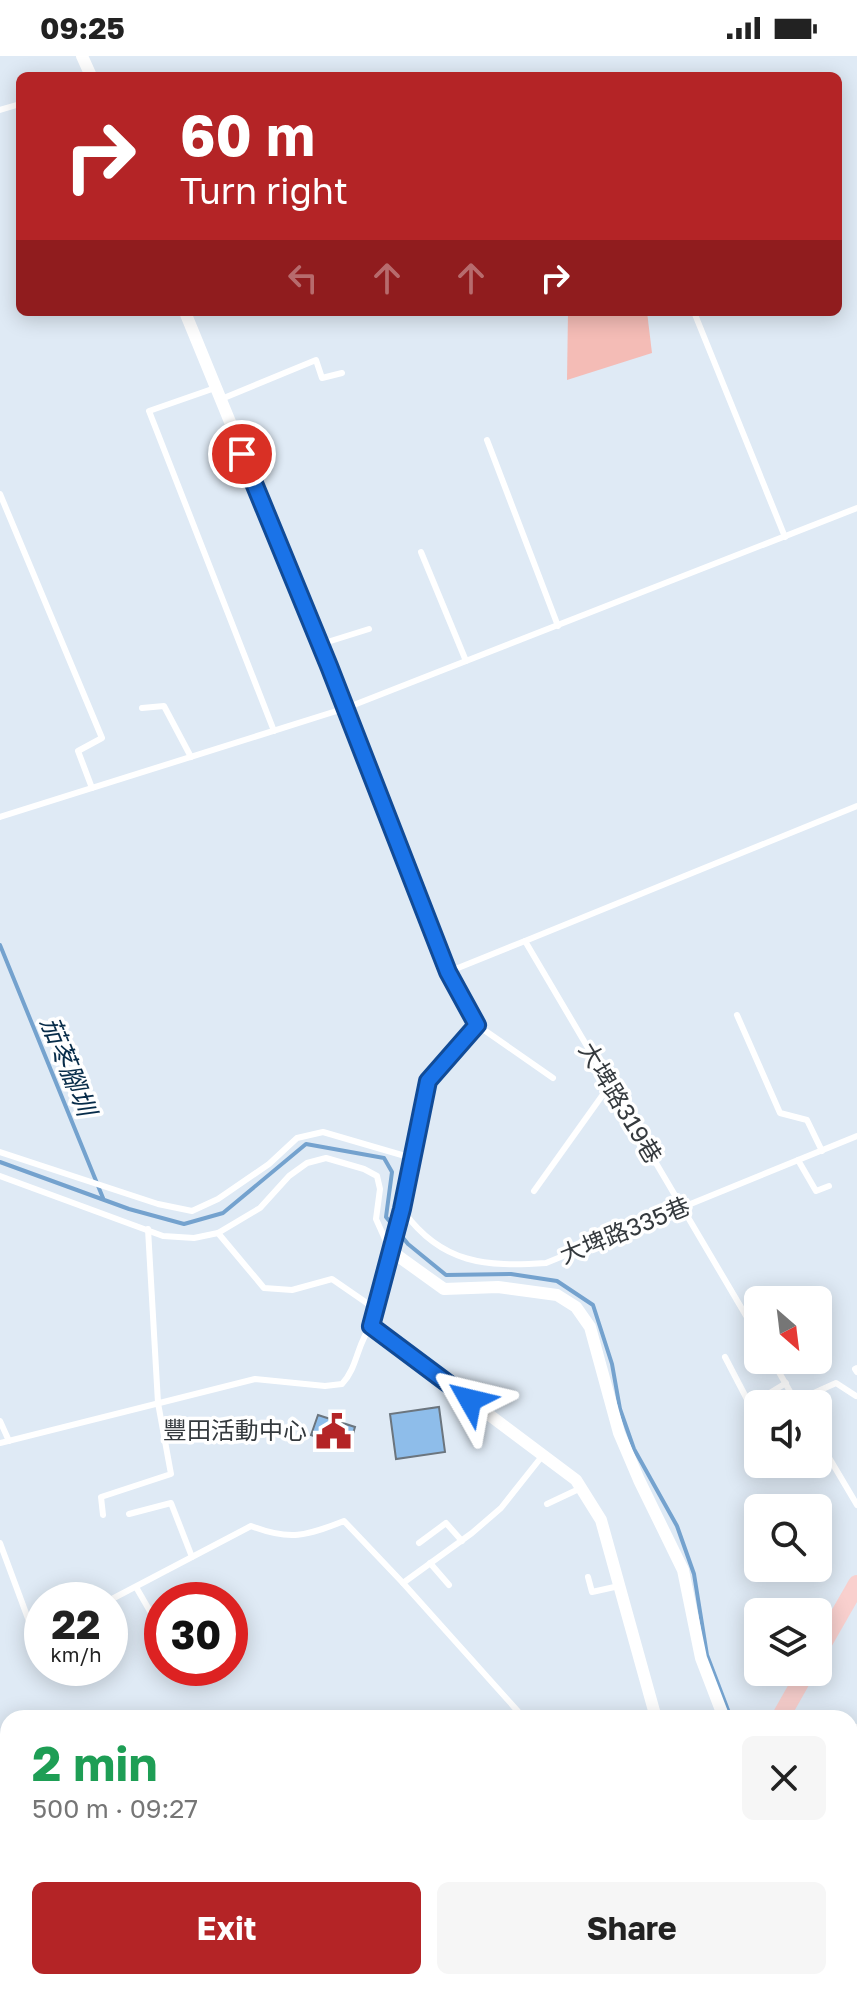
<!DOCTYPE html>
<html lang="en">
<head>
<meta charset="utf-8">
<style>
  :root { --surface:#fff; --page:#f6f6f6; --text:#222; --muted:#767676; --accent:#b42426 }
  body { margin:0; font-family:"Golos Text","Noto Sans TC",sans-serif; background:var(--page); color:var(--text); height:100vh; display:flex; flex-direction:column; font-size:30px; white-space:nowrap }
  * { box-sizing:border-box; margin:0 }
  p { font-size:26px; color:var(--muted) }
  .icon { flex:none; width:44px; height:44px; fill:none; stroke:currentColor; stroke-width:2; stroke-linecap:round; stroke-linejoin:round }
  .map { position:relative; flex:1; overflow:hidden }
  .side { position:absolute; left:0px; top:1654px; width:858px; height:280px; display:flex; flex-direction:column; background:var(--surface); border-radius:24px 24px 0 0; box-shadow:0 4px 20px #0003 }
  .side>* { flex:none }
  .banner { position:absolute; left:16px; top:16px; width:826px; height:244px; border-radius:12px; box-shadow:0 4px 20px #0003; background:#b42426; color:#fff; overflow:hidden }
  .needle { width:52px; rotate:152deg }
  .controls { position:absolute; left:744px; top:1230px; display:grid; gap:16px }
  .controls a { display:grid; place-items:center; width:88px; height:88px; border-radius:12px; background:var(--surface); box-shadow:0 4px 20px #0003; font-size:40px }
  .speed { position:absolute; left:24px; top:1526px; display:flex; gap:16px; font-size:40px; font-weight:700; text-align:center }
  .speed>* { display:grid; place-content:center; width:104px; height:104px; border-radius:50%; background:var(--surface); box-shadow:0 4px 20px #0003; line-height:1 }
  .speed small { font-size:20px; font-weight:400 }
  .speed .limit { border:12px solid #d22; background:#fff; color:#111 }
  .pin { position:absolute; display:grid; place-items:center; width:68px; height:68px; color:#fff; margin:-34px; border:4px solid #fff; border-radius:50%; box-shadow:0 2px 8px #0007 }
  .me { position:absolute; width:88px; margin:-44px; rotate:307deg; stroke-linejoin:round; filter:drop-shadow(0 0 6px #0008) }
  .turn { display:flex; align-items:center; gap:28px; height:168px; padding:0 32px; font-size:36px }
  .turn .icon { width:104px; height:104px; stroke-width:2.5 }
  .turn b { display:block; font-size:56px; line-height:68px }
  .lanes { display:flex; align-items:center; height:76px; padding:0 32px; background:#0003; justify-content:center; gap:40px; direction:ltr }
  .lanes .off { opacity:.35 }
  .round { display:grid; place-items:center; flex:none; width:84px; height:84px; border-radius:12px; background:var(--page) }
  .head { display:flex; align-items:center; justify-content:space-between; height:136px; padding:0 32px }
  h1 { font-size:48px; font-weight:700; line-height:60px; color:#1e9e55 }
  .cta { display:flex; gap:16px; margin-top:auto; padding:16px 32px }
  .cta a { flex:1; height:92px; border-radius:12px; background:var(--accent); color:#fff; font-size:32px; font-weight:700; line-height:92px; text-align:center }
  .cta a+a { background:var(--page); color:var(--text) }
  .status { display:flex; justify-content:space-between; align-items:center; height:56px; padding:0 40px; background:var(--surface); direction:ltr }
  .status svg { height:22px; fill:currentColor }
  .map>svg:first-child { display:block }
  .green { fill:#f4bcb6 }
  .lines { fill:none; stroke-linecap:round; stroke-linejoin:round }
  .stream { stroke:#74a2ce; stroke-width:4 }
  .building { fill:#8ebdea; stroke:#6b757e; stroke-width:2 }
  .service { stroke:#fff; stroke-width:6 }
  .minor { stroke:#fff; stroke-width:12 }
  .secondary { stroke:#f9d0ce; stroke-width:18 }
  .route-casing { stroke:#114b97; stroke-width:20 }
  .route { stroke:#1a73e8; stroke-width:14 }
  .labels { text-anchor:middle; stroke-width:7; stroke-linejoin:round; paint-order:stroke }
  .street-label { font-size:24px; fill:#353a3e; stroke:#fff }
  .poi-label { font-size:24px; fill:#353a3e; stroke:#fff; text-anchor:end }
  .water-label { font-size:26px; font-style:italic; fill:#072c49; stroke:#fff }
</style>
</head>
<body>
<div class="status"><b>09:25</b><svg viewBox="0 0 49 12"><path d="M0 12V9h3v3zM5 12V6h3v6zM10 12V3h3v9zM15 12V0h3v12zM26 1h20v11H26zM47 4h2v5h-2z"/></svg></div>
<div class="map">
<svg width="857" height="1934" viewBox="0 0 857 1934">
  <rect width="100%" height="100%" fill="#dfeaf5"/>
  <!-- green -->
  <path class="green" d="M568 256H647L652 297 567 324Z"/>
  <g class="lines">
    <!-- stream -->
    <g class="stream">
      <path d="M0 889 103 1142"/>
      <path d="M0 1106 129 1153 184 1168 223 1157 306 1088 384 1102 392 1116 386 1161 408 1188 446 1219 511 1218 557 1225 593 1249 612 1308 620 1353 634 1393 677 1470 694 1518 707 1599 731 1662"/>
      <path d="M791 1926 794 1934"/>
    </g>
  </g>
  <!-- building -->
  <g class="building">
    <path d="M439 1351 445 1396 396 1403 390 1358Z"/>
    <path d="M318 1359 355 1371 349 1391 311 1379Z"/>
  </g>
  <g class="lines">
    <!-- service -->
    <g class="service">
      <path d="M0 54 20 48"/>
      <path d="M694 256 785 481"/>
      <path d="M215 332 149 355 274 675"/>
      <path d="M219 344 316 304 322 322 342 317"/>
      <path d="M487 384 558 570"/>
      <path d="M0 438 102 682 78 695 92 732"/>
      <path d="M421 496 466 605"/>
      <path d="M321 588 369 573"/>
      <path d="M142 652 164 650 191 701"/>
      <path d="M0 761 346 652 857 452"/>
      <path d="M525 885 857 750"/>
      <path d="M448 916 525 885 758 1280"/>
      <path d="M737 959 780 1057 807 1064 822 1095"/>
      <path d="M477 969 553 1022"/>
      <path d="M0 1096 158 1148 192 1155 218 1143 269 1108 297 1082 323 1076 412 1102"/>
      <path d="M798 1104 816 1135 829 1130"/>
      <path d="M0 1120 163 1180 194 1182 218 1177 260 1152 289 1120 307 1107 326 1102 364 1113 377 1120 380 1133 376 1163 389 1192"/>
      <path d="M534 1135 609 1030"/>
      <path d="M404 1156C442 1208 486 1211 546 1207L857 1080"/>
      <path d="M218 1177 264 1232 292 1234 332 1223 374 1252"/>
      <path d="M725 1301 750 1349 786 1327"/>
      <path d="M772 1304 796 1346"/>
      <path d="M857 1312 855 1313 857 1316"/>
      <path d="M796 1345 836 1327 856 1340"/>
      <path d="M0 1365 9 1385"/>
      <path d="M818 1383 857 1449"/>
      <path d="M0 1387 255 1323 325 1330 342 1328C358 1311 357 1287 371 1270"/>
      <path d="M547 1448 581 1432"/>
      <path d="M129 1458 171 1447 192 1501"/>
      <path d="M103 1459 101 1441 171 1418 158 1347 148 1173"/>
      <path d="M0 1487 33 1576 42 1580"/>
      <path d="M419 1487 446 1467 462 1485"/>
      <path d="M430 1507 449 1529"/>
      <path d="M588 1521 592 1536 619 1530"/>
      <path d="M403 1527 472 1477 501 1452 543 1399"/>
      <path d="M136 1531 162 1576"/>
      <path d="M110 1544 251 1470C290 1485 306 1480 344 1465L403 1527 524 1662"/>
      <path d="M635 1662 654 1655"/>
      <path d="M850 1673 857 1671"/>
      <path d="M850 1712 857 1713"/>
      <path d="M207 1926 209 1934"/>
      <path d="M347 1926 351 1934"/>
      <path d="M543 1926 545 1934"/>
    </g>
    <!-- minor -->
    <g class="minor">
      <path d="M82 0 91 20"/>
      <path d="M185 256 321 588 448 916 477 969 428 1025 402 1153 371 1270 576 1424 601 1464 656 1662"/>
      <path d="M391 1195 444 1233 498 1231 557 1239 576 1251 590 1271 619 1377 639 1424 683 1514 701 1602 724 1662"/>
    </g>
    <!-- secondary -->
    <g class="secondary">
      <path d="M818 1596 857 1528"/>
      <path d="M780 1662 806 1616"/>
      <path d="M611 1934 616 1926"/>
    </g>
  </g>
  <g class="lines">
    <defs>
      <path id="route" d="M242 398 329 610 448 916 477 969 428 1025 402 1153 371 1270 470 1344"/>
    </defs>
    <!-- route casing -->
    <use href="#route" class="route-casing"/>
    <!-- route -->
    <use href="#route" class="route"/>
  </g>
  <!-- icons -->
  <defs>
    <symbol id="civic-bare" viewBox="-9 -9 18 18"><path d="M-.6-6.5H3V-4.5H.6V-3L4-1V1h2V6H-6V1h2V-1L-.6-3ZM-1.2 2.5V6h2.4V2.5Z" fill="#b42426" stroke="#fff" stroke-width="2.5" paint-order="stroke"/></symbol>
  </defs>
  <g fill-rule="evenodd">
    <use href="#civic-bare" x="308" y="1350" width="51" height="51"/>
  </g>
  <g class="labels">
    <!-- street labels -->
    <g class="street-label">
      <text transform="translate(620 1047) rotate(59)" y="8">大埤路319巷</text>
      <text transform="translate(625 1175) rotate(-22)" y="8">大埤路335巷</text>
    </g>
    <!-- poi labels -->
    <g class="poi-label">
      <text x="307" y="1383">豐田活動中心</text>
    </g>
    <!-- water labels -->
    <g class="water-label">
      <text transform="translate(68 1010) rotate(68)" y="9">茄苳腳圳</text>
    </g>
  </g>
</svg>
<div class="controls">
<a><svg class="needle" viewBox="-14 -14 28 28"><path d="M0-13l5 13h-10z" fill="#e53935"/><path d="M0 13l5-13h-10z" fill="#767676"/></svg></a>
<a><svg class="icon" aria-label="sound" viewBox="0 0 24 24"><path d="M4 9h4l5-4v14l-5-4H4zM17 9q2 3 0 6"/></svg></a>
<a><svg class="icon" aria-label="search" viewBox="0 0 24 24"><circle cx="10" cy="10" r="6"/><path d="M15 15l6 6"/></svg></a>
<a><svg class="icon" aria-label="layers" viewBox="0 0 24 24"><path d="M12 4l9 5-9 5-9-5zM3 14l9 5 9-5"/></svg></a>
</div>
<div class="speed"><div>22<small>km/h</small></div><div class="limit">30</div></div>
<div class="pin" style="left:242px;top:398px;background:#d93025"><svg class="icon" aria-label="arrive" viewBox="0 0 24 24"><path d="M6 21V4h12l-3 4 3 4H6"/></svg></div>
<svg class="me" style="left:470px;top:1344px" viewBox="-20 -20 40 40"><path d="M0-17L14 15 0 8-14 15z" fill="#1a73e8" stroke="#fff" stroke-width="4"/></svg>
<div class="banner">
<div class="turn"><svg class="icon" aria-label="right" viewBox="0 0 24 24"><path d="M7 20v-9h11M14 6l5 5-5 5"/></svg><div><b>60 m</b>Turn right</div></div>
<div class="lanes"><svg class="icon off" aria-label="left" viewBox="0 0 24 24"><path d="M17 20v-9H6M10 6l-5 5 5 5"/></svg><svg class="icon off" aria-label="ahead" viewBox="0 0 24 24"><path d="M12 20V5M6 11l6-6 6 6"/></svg><svg class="icon off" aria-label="ahead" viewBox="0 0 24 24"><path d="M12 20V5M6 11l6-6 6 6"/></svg><svg class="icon" aria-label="right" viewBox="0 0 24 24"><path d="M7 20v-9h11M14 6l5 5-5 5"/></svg></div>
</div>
<section class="side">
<div class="head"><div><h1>2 min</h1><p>500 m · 09:27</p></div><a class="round"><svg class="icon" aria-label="close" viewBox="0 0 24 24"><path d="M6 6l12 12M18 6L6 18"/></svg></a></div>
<div class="cta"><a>Exit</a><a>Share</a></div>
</section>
</div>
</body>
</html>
